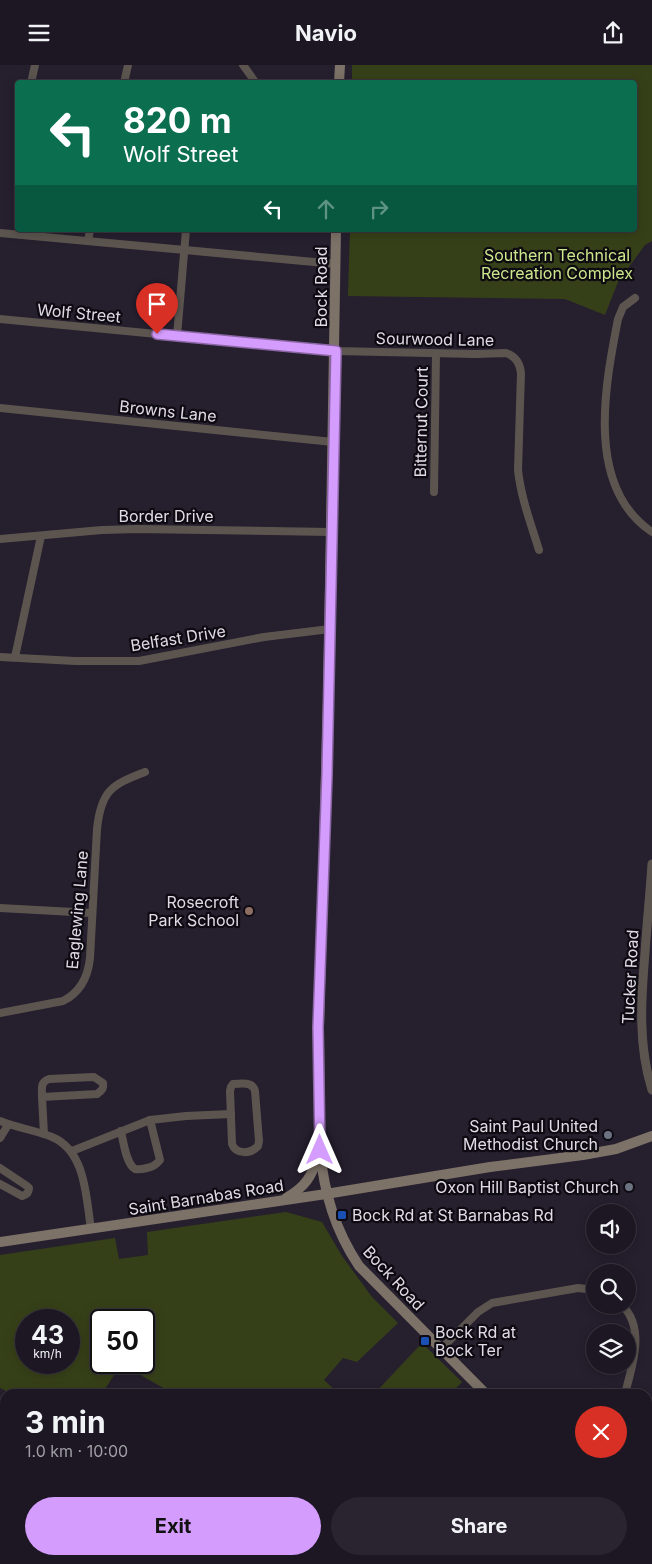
<!DOCTYPE html>
<html lang="en">
<head>
<meta charset="utf-8">
<style>
  :root { --surface:#1c1722; --page:#29242f; --text:#f1f3f6; --muted:#a09fa5; --line:#3a3640; --accent:#d49cfc }
  body { margin:0; font-family:Inter,sans-serif; background:var(--page); color:var(--text); height:100vh; display:flex; flex-direction:column; font-size:19px; white-space:nowrap }
  * { box-sizing:border-box; margin:0 }
  p { font-size:16px; color:var(--muted) }
  .icon { flex:none; width:28px; height:28px; fill:none; stroke:currentColor; stroke-width:2; stroke-linecap:round; stroke-linejoin:round }
  .map { position:relative; flex:1; overflow:hidden }
  .details { position:absolute; left:0px; top:1324px; width:652px; height:176px; display:flex; flex-direction:column; background:var(--surface); border-radius:15px 15px 0 0; box-shadow:0 2px 12px #0003,0 0 0 1px var(--line) }
  .details>* { flex:none }
  .banner { position:absolute; left:15px; top:15px; width:622px; height:152px; border-radius:5px; box-shadow:0 2px 12px #0003,0 0 0 1px var(--line); background:#0b6e4f; color:#fff; overflow:hidden }
  .tools { position:absolute; left:586px; top:1139px; display:grid; gap:10px }
  .tools a { display:grid; place-items:center; width:50px; height:50px; border-radius:50%; background:var(--surface); box-shadow:0 2px 12px #0003,0 0 0 1px var(--line); font-size:25px }
  .speed { position:absolute; left:15px; top:1244px; display:flex; gap:10px; font-size:25px; font-weight:700; text-align:center }
  .speed>* { display:grid; place-content:center; width:65px; height:65px; border-radius:50%; background:var(--surface); box-shadow:0 2px 12px #0003,0 0 0 1px var(--line); line-height:1 }
  .speed small { font-size:12px; font-weight:400 }
  .speed .limit { border:2px solid #111; border-radius:8px; background:#fff; color:#111 }
  .pin { position:absolute; display:grid; place-items:center; width:42px; height:42px; color:#fff; margin:-51px -21px; border-radius:50% 50% 50% 0; rotate:-45deg; box-shadow:0 0 5px #0007 }
  .pin .icon { rotate:45deg }
  .me { position:absolute; width:55px; margin:-28px; rotate:0deg; stroke-linejoin:round; filter:drop-shadow(0 0 4px #0008) }
  .turn { display:flex; align-items:center; gap:18px; height:105px; padding:0 25px; font-size:22px }
  .turn .icon { width:65px; height:65px; stroke-width:2.5 }
  .turn b { display:block; font-size:35px; line-height:42px }
  .lanes { display:flex; align-items:center; height:48px; padding:0 25px; background:#0003; justify-content:center; gap:25px; direction:ltr }
  .lanes .off { opacity:.35 }
  .round { display:grid; place-items:center; flex:none; width:52px; height:52px; border-radius:26px; background:var(--page) }
  .overview { display:flex; align-items:center; justify-content:space-between; height:85px; padding:0 25px }
  h1 { font-size:30px; font-weight:700; line-height:38px }
  .action { display:flex; gap:10px; margin-top:auto; padding:10px 25px }
  .action a { flex:1; height:58px; border-radius:30px; background:var(--accent); color:#111; font-size:20px; font-weight:700; line-height:58px; text-align:center }
  .action a+a { background:var(--page); color:var(--text) }
  header { display:flex; justify-content:space-between; align-items:center; height:65px; padding:0 25px; background:var(--surface); font-size:22px; font-weight:700 }
  .map>svg:first-child { display:block }
  .green { fill:#364018; fill-rule:evenodd }
  .lines { fill:none; stroke-linecap:round; stroke-linejoin:round }
  .minor { stroke:#5c554f; stroke-width:8 }
  .tertiary { stroke:#5c554f; stroke-width:9 }
  .secondary { stroke:#7d7268; stroke-width:10 }
  .primary { stroke:#96877b; stroke-width:11 }
  .route-casing { stroke:#8a65a4; stroke-width:12 }
  .route { stroke:#d49cfc; stroke-width:9 }
  .education-dot { fill:#8d6e63; stroke:#0d0a11; stroke-width:2 }
  .worship-dot { fill:#6b7280; stroke:#0d0a11; stroke-width:2 }
  .transit-dot { fill:#1a4fb4; stroke:#0d0a11; stroke-width:2 }
  .labels { text-anchor:middle; stroke-width:4.5; stroke-linejoin:round; paint-order:stroke }
  .park-label { font-size:16px; fill:#cde78d; stroke:#0d0a11 }
  .street-label { font-size:16px; fill:#e0dbe6; stroke:#0d0a11 }
  .poi-label { font-size:16px; fill:#e0dbe6; stroke:#0d0a11; text-anchor:end }
</style>
</head>
<body>
<header><svg class="icon" aria-label="menu" viewBox="0 0 24 24"><path d="M4 6h16M4 12h16M4 18h16"/></svg>Navio<svg class="icon" aria-label="share" viewBox="0 0 24 24"><path d="M12 15V3M7 8l5-5 5 5M5 13v7h14v-7"/></svg></header>
<div class="map">
<svg width="652" height="1499" viewBox="0 0 652 1499">
  <rect width="100%" height="100%" fill="#261f2e"/>
  <!-- green -->
  <g class="green">
    <path d="M352 0H652V176L645 180 618 217 605 250 565 234 348 231 350 165H635V18L352 17Z"/>
    <path d="M286 1147 322 1157 342 1191 372 1232 398 1258 357 1297 343 1293 324 1315 339 1329H174L121 1299 102 1329H12L0 1323V1190L115 1173 119 1194 148 1190 147 1167ZM26 1255H69V1298H26ZM101 1255H144V1298H101Z"/>
    <path d="M422 1278 462 1317 450 1329H374Z"/>
    <path d="M381 1495H499L497 1499H388Z"/>
  </g>
  <g class="lines">
    <!-- minor -->
    <g class="minor">
      <path d="M243 0 256 18"/>
      <path d="M31 18 35 0"/>
      <path d="M124 18 128 0"/>
      <path d="M0 168 336 199"/>
      <path d="M88 176 90 165"/>
      <path d="M635 233 623 242 618 254C605 321 585 422 652 467"/>
      <path d="M0 254 335 286 476 289 506 288C515 291 520 298 521 308L518 405C521 433 531 459 539 485"/>
      <path d="M177 271 186 165"/>
      <path d="M0 343 333 377"/>
      <path d="M434 427 436 289"/>
      <path d="M0 474 102 465 137 464 332 467"/>
      <path d="M0 592 75 596H139L264 572 330 564"/>
      <path d="M15 592 41 471"/>
      <path d="M0 843 92 848"/>
      <path d="M0 948 63 936C81 927 88 912 90 893L97 764C101 726 111 720 145 707"/>
      <path d="M94 1012 103 1018C104 1023 102 1026 97 1029L42 1032C42 1024 40 1017 49 1014Z"/>
      <path d="M233 1019C242 1018 253 1017 255 1026L259 1076 258 1081C251 1089 236 1090 232 1079L230 1026 231 1022Z"/>
      <path d="M42 1032 44 1069"/>
      <path d="M0 1056C17 1063 35 1065 52 1072 86 1086 86 1133 91 1164"/>
      <path d="M121 1066C123 1075 126 1099 135 1104 139 1105 143 1104 147 1103 153 1102 156 1100 160 1095L150 1055"/>
      <path d="M0 1073 8 1060"/>
      <path d="M72 1086 150 1055 186 1051 231 1049"/>
      <path d="M0 1103 27 1121 29 1123C29 1128 26 1130 22 1131L0 1119"/>
      <path d="M622 1240C646 1264 632 1300 625 1329"/>
      <path d="M441 1284 478 1247 492 1238 578 1223 595 1225"/>
      <path d="M151 1499V1495"/>
    </g>
    <!-- tertiary -->
    <path class="tertiary" d="M652 799C650 829 647 858 645 888 641 935 638 980 652 1025"/>
    <!-- secondary -->
    <g class="secondary">
      <path d="M339 18 340 0"/>
      <path d="M336 165 328 635 319 962 320 1085C324 1128 335 1165 359 1201L486 1329"/>
      <path d="M286 1133C305 1122 312 1112 318 1090"/>
      <path d="M0 1177 326 1129 490 1102 583 1090 616 1084 652 1071"/>
      <path d="M617 1495 620 1499"/>
    </g>
    <!-- primary -->
    <g class="primary">
      <path d="M0 1473 5 1476"/>
      <path d="M39 1495 46 1499"/>
    </g>
  </g>
  <g class="lines">
    <defs>
      <path id="route" d="M157 269 336 286 327 710 318 962 320 1085"/>
    </defs>
    <!-- route casing -->
    <use href="#route" class="route-casing"/>
    <!-- route -->
    <use href="#route" class="route"/>
  </g>
  <!-- markers -->
  <circle class="education-dot" cx="249" cy="846" r="5"/>
  <g class="worship-dot">
    <circle cx="608" cy="1070" r="5"/>
    <circle cx="629" cy="1122" r="5"/>
  </g>
  <g class="transit-dot">
    <rect x="337" y="1145" width="10" height="10" rx="2.5"/>
    <rect x="420" y="1271" width="10" height="10" rx="2.5"/>
  </g>
  <g class="labels">
    <!-- park labels -->
    <g class="park-label">
      <text x="557" y="196">Southern Technical<tspan x="557" dy="18">Recreation Complex</tspan></text>
    </g>
    <!-- street labels -->
    <g class="street-label">
      <text transform="translate(321 222) rotate(-90)" y="6">Bock Road</text>
      <text transform="translate(79 248) rotate(5)" y="6">Wolf Street</text>
      <text transform="translate(435 274) rotate(1)" y="6">Sourwood Lane</text>
      <text transform="translate(168 346) rotate(6)" y="6">Browns Lane</text>
      <text transform="translate(421 357) rotate(-89)" y="6">Bitternut Court</text>
      <text x="166" y="457">Border Drive</text>
      <text transform="translate(178 573) rotate(-9)" y="6">Belfast Drive</text>
      <text transform="translate(77 845) rotate(-85)" y="6">Eaglewing Lane</text>
      <text transform="translate(630 912) rotate(-87)" y="6">Tucker Road</text>
      <text transform="translate(206 1132) rotate(-9)" y="6">Saint Barnabas Road</text>
      <text transform="translate(394 1213) rotate(47)" y="6">Bock Road</text>
    </g>
    <!-- poi labels -->
    <g class="poi-label">
      <text x="239" y="843">Rosecroft<tspan x="239" dy="18">Park School</tspan></text>
      <text x="598" y="1067">Saint Paul United<tspan x="598" dy="18">Methodist Church</tspan></text>
      <text x="619" y="1128">Oxon Hill Baptist Church</text>
      <text x="352" y="1156" text-anchor="start">Bock Rd at St Barnabas Rd</text>
      <text x="435" y="1273" text-anchor="start">Bock Rd at<tspan x="435" dy="18">Bock Ter</tspan></text>
    </g>
  </g>
</svg>
<div class="tools">
<a><svg class="icon" aria-label="sound" viewBox="0 0 24 24"><path d="M4 9h4l5-4v14l-5-4H4zM17 9q2 3 0 6"/></svg></a>
<a><svg class="icon" aria-label="search" viewBox="0 0 24 24"><circle cx="10" cy="10" r="6"/><path d="M15 15l6 6"/></svg></a>
<a><svg class="icon" aria-label="layers" viewBox="0 0 24 24"><path d="M12 4l9 5-9 5-9-5zM3 14l9 5 9-5"/></svg></a>
</div>
<div class="speed"><div>43<small>km/h</small></div><div class="limit">50</div></div>
<div class="pin" style="left:157px;top:269px;background:#d93025"><svg class="icon" aria-label="arrive" viewBox="0 0 24 24"><path d="M6 21V4h12l-3 4 3 4H6"/></svg></div>
<svg class="me" style="left:320px;top:1085px" viewBox="-20 -20 40 40"><path d="M0-17L14 15 0 8-14 15z" fill="#d49cfc" stroke="#fff" stroke-width="4"/></svg>
<div class="banner">
<div class="turn"><svg class="icon" aria-label="left" viewBox="0 0 24 24"><path d="M17 20v-9H6M10 6l-5 5 5 5"/></svg><div><b>820 m</b>Wolf Street</div></div>
<div class="lanes"><svg class="icon" aria-label="left" viewBox="0 0 24 24"><path d="M17 20v-9H6M10 6l-5 5 5 5"/></svg><svg class="icon off" aria-label="ahead" viewBox="0 0 24 24"><path d="M12 20V5M6 11l6-6 6 6"/></svg><svg class="icon off" aria-label="right" viewBox="0 0 24 24"><path d="M7 20v-9h11M14 6l5 5-5 5"/></svg></div>
</div>
<section class="details">
<div class="overview"><div><h1>3 min</h1><p>1.0 km · 10:00</p></div><a class="round" style="background:#d93025;color:#fff"><svg class="icon" aria-label="close" viewBox="0 0 24 24"><path d="M6 6l12 12M18 6L6 18"/></svg></a></div>
<div class="action"><a>Exit</a><a>Share</a></div>
</section>
</div>
</body>
</html>
